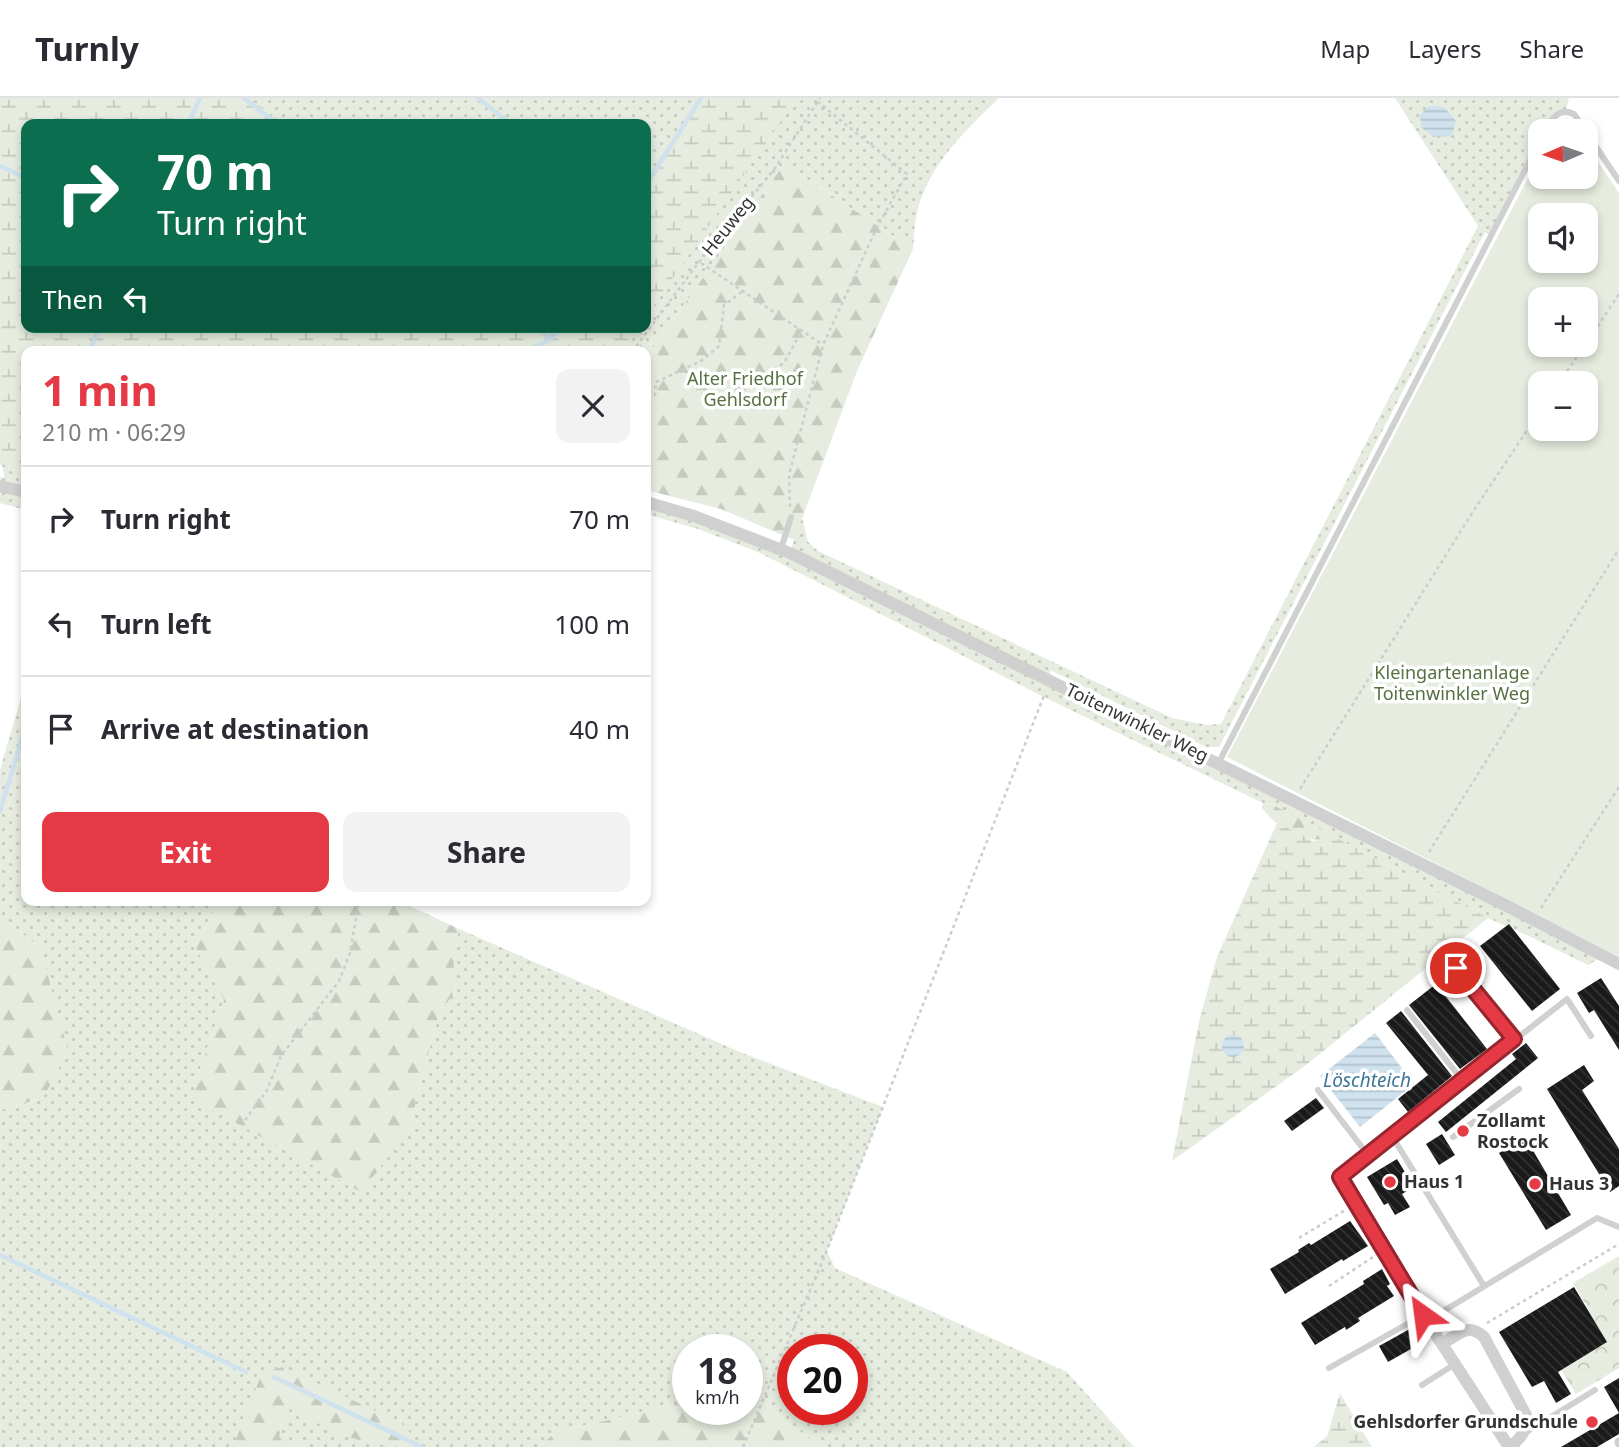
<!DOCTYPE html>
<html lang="en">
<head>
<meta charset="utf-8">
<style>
  :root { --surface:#fff; --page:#f2f2f3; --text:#2b2b33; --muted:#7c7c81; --line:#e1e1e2; --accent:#e63946 }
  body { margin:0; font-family:"Noto Sans",sans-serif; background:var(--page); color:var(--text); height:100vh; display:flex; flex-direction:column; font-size:26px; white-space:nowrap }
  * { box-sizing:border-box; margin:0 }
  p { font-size:23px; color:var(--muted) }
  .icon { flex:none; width:38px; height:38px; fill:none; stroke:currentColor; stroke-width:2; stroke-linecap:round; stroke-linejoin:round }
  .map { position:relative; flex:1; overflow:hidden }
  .sheet { position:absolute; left:21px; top:248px; width:630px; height:560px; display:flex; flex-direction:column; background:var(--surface); border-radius:14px; box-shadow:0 4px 10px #0003 }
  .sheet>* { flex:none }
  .top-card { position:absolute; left:21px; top:21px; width:630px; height:214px; border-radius:14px; box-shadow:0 4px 10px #0003; background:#0b6e4f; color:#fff; overflow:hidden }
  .needle { width:46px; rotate:268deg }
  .controls { position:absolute; left:1528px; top:21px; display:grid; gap:14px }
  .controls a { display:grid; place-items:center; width:70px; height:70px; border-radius:14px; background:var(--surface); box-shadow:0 4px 10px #0003; font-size:35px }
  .speed { position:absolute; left:672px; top:1236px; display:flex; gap:14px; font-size:35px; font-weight:700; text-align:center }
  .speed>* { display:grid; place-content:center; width:91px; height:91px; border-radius:50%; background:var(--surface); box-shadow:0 4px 10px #0003; line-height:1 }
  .speed small { font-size:18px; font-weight:400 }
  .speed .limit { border:10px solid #d22; background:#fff; color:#111 }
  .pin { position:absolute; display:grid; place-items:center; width:60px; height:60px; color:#fff; margin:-30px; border:4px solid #fff; border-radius:50%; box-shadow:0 2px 7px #0007 }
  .me { position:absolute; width:77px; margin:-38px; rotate:329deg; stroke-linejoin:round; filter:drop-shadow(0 0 5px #0008) }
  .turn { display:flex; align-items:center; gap:24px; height:147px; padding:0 21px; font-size:32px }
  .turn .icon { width:91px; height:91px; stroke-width:2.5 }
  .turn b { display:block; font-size:49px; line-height:60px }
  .then { display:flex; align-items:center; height:66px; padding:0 21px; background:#0003; gap:14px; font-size:26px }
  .round { display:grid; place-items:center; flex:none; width:74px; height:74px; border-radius:14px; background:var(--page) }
  .headline { display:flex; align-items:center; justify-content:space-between; height:119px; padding:0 21px }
  h1 { font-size:42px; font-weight:700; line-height:52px; color:var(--accent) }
  .button { display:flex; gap:14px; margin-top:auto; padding:14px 21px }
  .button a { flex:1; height:80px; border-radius:14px; background:var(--accent); color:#fff; font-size:28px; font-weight:700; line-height:80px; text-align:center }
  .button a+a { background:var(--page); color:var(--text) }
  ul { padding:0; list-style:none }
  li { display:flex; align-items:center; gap:21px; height:105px; padding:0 21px; border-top:2px solid var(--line) }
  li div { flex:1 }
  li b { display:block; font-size:26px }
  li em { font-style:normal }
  header { display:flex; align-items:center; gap:42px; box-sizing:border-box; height:98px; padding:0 35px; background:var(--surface); border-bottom:2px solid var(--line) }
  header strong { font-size:33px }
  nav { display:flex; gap:38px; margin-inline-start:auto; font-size:24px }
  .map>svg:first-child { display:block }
  .grass { fill:url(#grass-dots); fill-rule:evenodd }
  .forest { fill:url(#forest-firs) }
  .wetland { fill:url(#wetland-marsh) }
  .park { fill:url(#park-crowns) }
  .garden { fill:#e6ecdf; fill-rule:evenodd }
  .water { fill:url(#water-rules) }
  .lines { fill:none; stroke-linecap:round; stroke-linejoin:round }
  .stream { stroke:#cfe2ee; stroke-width:4.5 }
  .building { fill:url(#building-back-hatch) }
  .path { stroke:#cdcdcd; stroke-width:2.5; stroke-dasharray:3.5 3.5; stroke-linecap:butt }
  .service { stroke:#d0d0d0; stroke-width:6 }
  .pedestrian { stroke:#d0d0d0; stroke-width:9 }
  .minor { stroke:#d0d0d0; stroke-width:12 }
  .route-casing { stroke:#96252e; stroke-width:18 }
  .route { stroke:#e63946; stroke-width:12 }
  .poi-dot { fill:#e63946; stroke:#fff; stroke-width:2.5 }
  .labels { text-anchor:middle; stroke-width:7; stroke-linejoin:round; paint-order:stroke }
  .street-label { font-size:18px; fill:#333; stroke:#fff }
  .park-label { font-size:18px; fill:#56703f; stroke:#fff }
  .poi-label { font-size:18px; font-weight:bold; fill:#333; stroke:#fff; text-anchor:start }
  .water-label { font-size:19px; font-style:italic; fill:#3f7597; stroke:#fff }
</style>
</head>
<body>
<header>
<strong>Turnly</strong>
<nav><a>Map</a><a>Layers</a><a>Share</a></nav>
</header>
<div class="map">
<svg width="1619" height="1349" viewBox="0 0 1619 1349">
  <defs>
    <pattern id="grass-dots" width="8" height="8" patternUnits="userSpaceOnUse" patternTransform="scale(1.75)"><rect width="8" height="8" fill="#e6ecdf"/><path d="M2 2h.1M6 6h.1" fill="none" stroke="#c6cbc0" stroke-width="1.8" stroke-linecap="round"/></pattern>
    <pattern id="forest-firs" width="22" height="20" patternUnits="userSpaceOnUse" patternTransform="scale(1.75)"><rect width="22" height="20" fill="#e6ecdf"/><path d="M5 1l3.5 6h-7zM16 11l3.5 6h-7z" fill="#c6cbc0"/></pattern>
    <pattern id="wetland-marsh" width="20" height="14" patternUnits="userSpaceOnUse" patternTransform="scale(1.75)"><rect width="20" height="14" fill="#e6ecdf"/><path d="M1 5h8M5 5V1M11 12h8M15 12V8" fill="none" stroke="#c6cbc0"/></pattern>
    <pattern id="park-crowns" width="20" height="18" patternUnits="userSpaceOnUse" patternTransform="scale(1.75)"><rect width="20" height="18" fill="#e6ecdf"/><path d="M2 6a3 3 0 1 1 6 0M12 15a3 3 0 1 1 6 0" fill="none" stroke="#c6cbc0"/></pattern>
    <pattern id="water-rules" width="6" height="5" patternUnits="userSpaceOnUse" patternTransform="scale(1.75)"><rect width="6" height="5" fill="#cfe2ee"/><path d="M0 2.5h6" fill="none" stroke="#b2c2cd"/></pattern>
    <pattern id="building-back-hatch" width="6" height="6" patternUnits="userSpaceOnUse" patternTransform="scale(1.75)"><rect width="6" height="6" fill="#1a1a1a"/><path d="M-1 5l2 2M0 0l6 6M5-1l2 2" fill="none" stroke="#333"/></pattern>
  </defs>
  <rect width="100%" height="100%" fill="#fff"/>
  <!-- grass -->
  <g class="grass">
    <path d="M0 0H999C964 34 926 69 916 119 914 129 914 141 913 151L784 66 646 260V254H26V412L0 405V379L5 380 2 367 0 366ZM26 26H646V229H26Z"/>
    <path d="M1395 0H1569L1566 12 1560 14 1545 33H1540V43L1490 138 1485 134 1219 649H1206L1050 572 1051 583 1604 858 1588 867 1512 830 1509 826 1506 828 1488 820 1273 707 1263 705 1044 599 760 455 698 431 646 416V405L790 454 802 419 808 444 818 453 1172 620 1207 627 1221 626 1478 128Z"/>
    <path d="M26 582V657L22 672 26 674V803H220L195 848 224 902 194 988 409 1032 439 914 456 894 453 858 459 831 740 954 883 1009 827 1153 835 1170 1067 1274 1134 1349H820L761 1303 747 1304V1251H688V1309L656 1311 556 1334 538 1349H0V1012L43 1000 41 851 0 817V672ZM793 1251H852V1311H793Z"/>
  </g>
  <!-- forest -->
  <g class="forest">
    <path d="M784 66 913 151 857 273 794 442 721 411 646 392V260Z"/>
    <path d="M1263 705 1273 707 1325 734 1323 741C1302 745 1274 727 1262 710Z"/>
    <path d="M220 803H399L459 831 453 858 456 894 439 914 409 1032 361 1094 196 1003 194 988 224 902 195 848Z"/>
    <path d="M0 817 41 851 68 953 43 1000 0 1012Z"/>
    <path d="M283 1269 401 1325 413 1338 414 1347 411 1349C383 1349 355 1343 329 1331 315 1324 305 1316 289 1311L279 1338 284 1345 297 1342 306 1346 307 1349H233L262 1275Z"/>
    <path d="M761 1303 820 1349H538L556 1334 656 1311 688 1309V1311H747V1304Z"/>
  </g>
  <!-- wetland -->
  <g class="wetland">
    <path d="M0 0H249L285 26H26V229H639L622 254H26V371L0 366Z"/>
    <path d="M701 0H797L646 219V87Z"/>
    <path d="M1277 725 1314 743 1323 741 1325 734 1488 820 1306 967 1172 1063 1199 923 1217 859Z"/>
    <path d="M1340 1295 1372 1349H1314L1327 1338Z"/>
  </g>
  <!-- park -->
  <path class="park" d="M1619 1158V1270L1576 1296 1561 1272 1607 1244 1573 1185Z"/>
  <!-- garden -->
  <path class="garden" d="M1586 46 1619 95V859L1227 659 1540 57V79H1586ZM1540 117H1586V163H1540ZM1540 201H1586V247H1540ZM1540 285H1586V331H1540Z"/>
  <!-- water -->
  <g class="water">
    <path d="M1429 8 1444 9 1456 23 1452 38 1433 39 1421 29 1420 17Z"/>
    <path d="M1375 935 1414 986 1360 1029 1320 978Z"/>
    <circle cx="1233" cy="948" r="11"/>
  </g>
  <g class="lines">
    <!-- stream -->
    <g class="stream">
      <path d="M244 0 278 26"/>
      <path d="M478 0 511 26"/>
      <path d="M188 26 200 0"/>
      <path d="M0 68 26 80"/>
      <path d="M646 87 701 0"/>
      <path d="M537 229 551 241 559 229"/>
      <path d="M89 254 100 229"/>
      <path d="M503 254 534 250 551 241"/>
      <path d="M0 713 26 627"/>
      <path d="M0 1157 246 1274"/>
      <path d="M274 1279 422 1349"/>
    </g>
  </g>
  <!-- building -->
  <g class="building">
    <path d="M1509 826 1560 891 1532 913 1480 848Z"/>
    <path d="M1601 880 1619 908V952L1594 912 1589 915 1577 895Z"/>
    <path d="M1436 886 1487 951 1460 971 1409 907Z"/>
    <path d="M1401 913 1452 978 1408 1014 1398 1001 1428 977 1386 925Z"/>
    <path d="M1526 945 1538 960 1446 1034 1438 1024 1516 961 1512 956Z"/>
    <path d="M1584 967 1594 983 1582 992 1619 1051V1088L1610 1094 1547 991Z"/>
    <path d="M1316 1000 1324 1010 1292 1033 1284 1023Z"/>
    <path d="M1442 1036 1455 1057 1439 1067 1426 1046Z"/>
    <path d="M1525 1039 1571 1117 1546 1132 1499 1055Z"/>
    <path d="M1397 1061 1414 1089 1402 1096 1410 1109 1395 1117 1388 1105 1384 1107 1367 1079Z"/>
    <path d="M1350 1123 1368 1148 1343 1163 1342 1161 1285 1196 1270 1171 1299 1154 1298 1152 1309 1145 1311 1147Z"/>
    <path d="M1382 1171 1390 1186 1387 1188 1394 1198 1358 1220 1360 1223 1346 1232 1345 1229 1315 1247 1301 1225 1364 1186 1363 1183Z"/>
    <path d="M1574 1189 1607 1244 1558 1274 1571 1296 1556 1305 1544 1283 1532 1289 1499 1234Z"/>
    <path d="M1417 1227 1425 1243 1388 1264 1379 1248Z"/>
    <path d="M1619 1280V1336L1597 1349H1561L1619 1315 1604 1289Z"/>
  </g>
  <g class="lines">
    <!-- path -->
    <g class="path">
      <path d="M701 165 823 247"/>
      <path d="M1586 246 1619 196"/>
      <path d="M632 254 699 164 775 70 820 0"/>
      <path d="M1559 285 1585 247"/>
      <path d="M761 296 774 271 784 265 802 232"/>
      <path d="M655 298 656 284 701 263 719 248 724 207 743 193"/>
      <path d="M790 409 789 377 823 247 878 127 907 76 818 4"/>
      <path d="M1300 691 1474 412 1540 313"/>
      <path d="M1429 754 1619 451"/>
      <path d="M1541 810 1619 689"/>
      <path d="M245 1022 266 994 281 958 339 883 350 855 359 803"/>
      <path d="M1299 1140 1347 1111"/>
      <path d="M1329 1188 1376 1157"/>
      <path d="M1487 1225 1619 1146"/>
      <path d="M743 1349 823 1162 1045 595"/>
    </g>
    <!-- service -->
    <g class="service">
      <path d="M1545 33C1552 20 1559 9 1574 16L1619 83"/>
      <path d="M781 451 791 419"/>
      <path d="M1218 666 1540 43"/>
      <path d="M1456 871 1514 941"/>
      <path d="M1407 912 1462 982"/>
      <path d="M1591 938 1567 901 1340 1079 1427 1223 1597 1120 1619 1129"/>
      <path d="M1318 992 1368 1057"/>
      <path d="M1392 1038 1484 1188"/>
      <path d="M1453 1039 1519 991"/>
      <path d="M1329 1270 1423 1217"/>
      <path d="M1422 1287 1455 1266"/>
      <path d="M1525 1335 1595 1292"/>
    </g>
    <!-- pedestrian -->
    <path class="pedestrian" d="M1619 1344V1345"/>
    <!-- minor -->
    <g class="minor">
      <path d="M0 388 26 394"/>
      <path d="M646 404 694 418 790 455 1505 807 1619 866"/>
      <path d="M1427 1223 1509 1349"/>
      <path d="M1443 1245C1460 1236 1468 1224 1484 1239L1526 1317C1529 1330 1520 1342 1509 1349"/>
    </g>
  </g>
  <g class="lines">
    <defs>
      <path id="route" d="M1423 1217 1340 1079 1514 941 1456 870"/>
    </defs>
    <!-- route casing -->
    <use href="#route" class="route-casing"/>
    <!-- route -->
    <use href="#route" class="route"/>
  </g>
  <!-- markers -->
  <g class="poi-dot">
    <circle cx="1463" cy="1033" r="7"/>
    <circle cx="1390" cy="1084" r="7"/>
    <circle cx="1535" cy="1086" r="7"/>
    <circle cx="1592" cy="1324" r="7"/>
  </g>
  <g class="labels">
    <!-- street labels -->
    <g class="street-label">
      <text transform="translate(728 128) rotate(-51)" y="6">Heuweg</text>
      <text transform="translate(1137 625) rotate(26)" y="6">Toitenwinkler Weg</text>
    </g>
    <!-- park labels -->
    <g class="park-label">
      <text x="745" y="287">Alter Friedhof<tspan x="745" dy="21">Gehlsdorf</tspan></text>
      <text x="1452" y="581">Kleingartenanlage<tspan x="1452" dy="21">Toitenwinkler Weg</tspan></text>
    </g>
    <!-- poi labels -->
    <g class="poi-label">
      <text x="1477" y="1029">Zollamt<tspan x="1477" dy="21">Rostock</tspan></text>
      <text x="1404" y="1090">Haus 1</text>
      <text x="1549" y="1092">Haus 3</text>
      <text x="1578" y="1330" text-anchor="end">Gehlsdorfer Grundschule</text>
    </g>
    <!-- water labels -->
    <g class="water-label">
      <text x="1367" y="989">Löschteich</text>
    </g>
  </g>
</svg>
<div class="controls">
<a><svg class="needle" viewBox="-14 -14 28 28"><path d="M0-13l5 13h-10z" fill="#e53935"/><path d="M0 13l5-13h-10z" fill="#7c7c81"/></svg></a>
<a><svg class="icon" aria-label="sound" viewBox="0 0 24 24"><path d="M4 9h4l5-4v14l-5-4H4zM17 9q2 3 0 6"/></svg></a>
<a>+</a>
<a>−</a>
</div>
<div class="speed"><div>18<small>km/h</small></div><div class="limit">20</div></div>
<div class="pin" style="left:1456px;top:870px;background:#d93025"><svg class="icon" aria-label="arrive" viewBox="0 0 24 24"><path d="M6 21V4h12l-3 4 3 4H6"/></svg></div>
<svg class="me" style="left:1423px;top:1217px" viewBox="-20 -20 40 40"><path d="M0-17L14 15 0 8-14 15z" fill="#e63946" stroke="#fff" stroke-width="4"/></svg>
<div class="top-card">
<div class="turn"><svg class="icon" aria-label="right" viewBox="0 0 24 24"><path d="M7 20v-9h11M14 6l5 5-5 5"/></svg><div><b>70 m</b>Turn right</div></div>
<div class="then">Then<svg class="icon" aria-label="left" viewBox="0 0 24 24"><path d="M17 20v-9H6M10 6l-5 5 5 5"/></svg></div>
</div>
<section class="sheet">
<div class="headline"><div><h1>1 min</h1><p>210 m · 06:29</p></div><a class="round"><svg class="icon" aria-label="close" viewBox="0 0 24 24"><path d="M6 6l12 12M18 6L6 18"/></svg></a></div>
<ul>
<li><svg class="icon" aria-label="right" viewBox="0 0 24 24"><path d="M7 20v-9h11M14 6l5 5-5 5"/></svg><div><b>Turn right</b></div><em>70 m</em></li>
<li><svg class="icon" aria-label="left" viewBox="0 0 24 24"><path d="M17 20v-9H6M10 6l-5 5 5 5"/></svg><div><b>Turn left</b></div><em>100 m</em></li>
<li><svg class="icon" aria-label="arrive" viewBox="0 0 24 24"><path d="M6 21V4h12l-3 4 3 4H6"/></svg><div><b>Arrive at destination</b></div><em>40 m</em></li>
</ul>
<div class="button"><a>Exit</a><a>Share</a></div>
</section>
</div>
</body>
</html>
